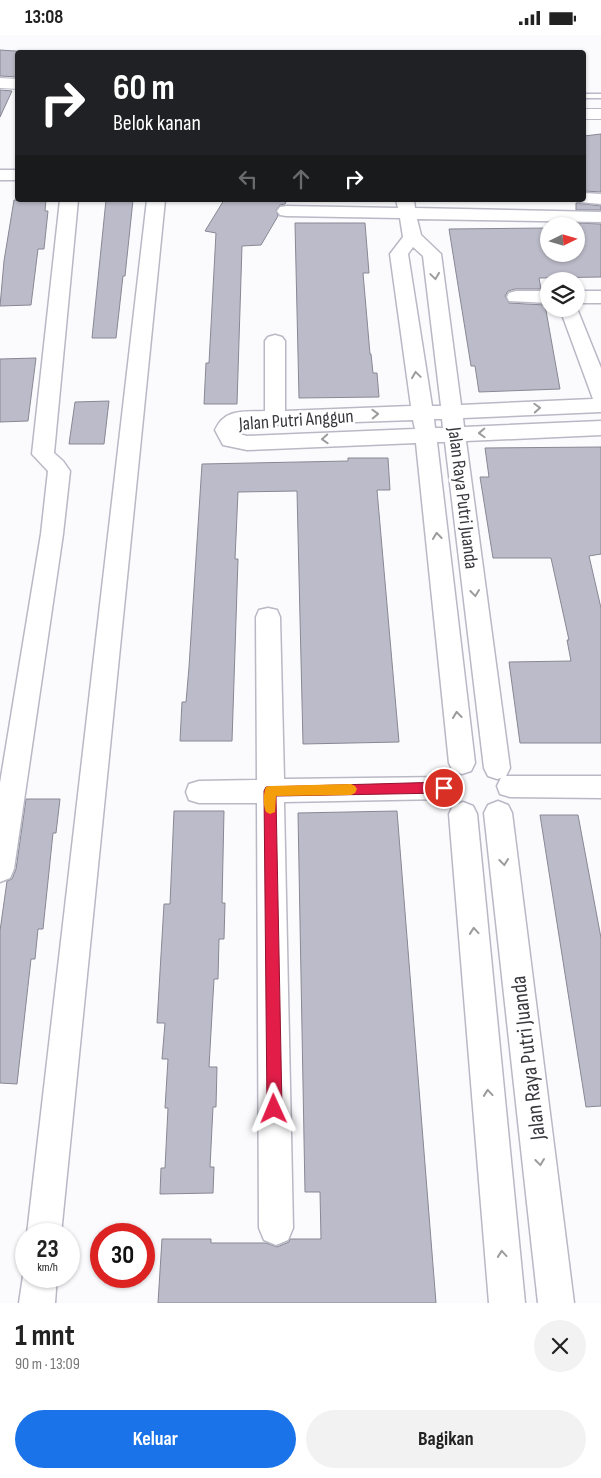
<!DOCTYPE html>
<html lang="id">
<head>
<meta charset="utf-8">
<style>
  :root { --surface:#fff; --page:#f2f2f2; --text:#222; --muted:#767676; --accent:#1a73e8 }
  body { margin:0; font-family:"Sofia Sans Condensed",sans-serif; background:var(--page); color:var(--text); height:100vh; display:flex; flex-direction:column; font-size:19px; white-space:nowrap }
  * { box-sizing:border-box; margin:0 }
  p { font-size:16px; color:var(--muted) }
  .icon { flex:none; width:28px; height:28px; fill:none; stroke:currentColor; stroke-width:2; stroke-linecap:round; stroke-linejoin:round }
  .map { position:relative; height:1268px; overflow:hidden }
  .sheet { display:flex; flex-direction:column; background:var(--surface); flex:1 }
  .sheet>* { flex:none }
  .guide { position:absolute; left:15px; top:15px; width:571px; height:152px; border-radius:5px; box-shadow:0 1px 4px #0004; background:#202124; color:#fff; overflow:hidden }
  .needle { width:32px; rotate:85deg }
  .controls { position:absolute; left:540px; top:182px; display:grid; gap:10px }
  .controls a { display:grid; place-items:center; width:45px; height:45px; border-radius:50%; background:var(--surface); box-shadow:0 1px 4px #0004; font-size:25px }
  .speed { position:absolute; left:15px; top:1188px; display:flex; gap:10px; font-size:25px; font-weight:700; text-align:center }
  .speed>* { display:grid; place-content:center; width:65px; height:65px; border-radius:50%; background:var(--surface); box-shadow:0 1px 4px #0004; line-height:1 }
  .speed small { font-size:12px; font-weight:400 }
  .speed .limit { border:8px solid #d22; background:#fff; color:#111 }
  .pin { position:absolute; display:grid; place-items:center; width:42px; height:42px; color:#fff; margin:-21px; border:2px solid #fff; border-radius:50%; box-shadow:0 1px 5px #0007 }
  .me { position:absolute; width:55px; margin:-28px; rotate:359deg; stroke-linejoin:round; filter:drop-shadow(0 0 4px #0008) }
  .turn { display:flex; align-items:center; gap:18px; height:105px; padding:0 15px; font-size:22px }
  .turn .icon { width:65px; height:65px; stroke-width:2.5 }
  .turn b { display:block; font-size:35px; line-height:42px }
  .lanes { display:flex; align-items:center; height:48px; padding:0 15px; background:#0003; justify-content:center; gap:25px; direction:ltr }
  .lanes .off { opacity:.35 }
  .round { display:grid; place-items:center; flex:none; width:52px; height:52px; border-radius:26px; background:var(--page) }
  .summary { display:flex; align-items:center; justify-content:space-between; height:85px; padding:0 15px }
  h1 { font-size:30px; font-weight:700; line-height:38px }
  .cta { display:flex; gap:10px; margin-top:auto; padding:10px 15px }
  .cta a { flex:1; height:58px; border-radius:30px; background:var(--accent); color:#fff; font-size:20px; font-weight:700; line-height:58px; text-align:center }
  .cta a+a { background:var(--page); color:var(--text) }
  .status { display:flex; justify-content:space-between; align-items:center; height:35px; padding:0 25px; background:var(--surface); direction:ltr }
  .status svg { height:14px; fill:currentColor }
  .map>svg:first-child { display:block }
  .building { fill:#bcbbc9; stroke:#888794 }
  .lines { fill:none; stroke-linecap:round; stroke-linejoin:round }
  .service-casing { stroke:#b9b8c5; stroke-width:3 }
  .minor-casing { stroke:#b9b8c5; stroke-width:3 }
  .tertiary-casing { stroke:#b9b8c5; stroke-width:2 }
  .service { fill:#fff; fill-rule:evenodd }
  .minor { fill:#fff; fill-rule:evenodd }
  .tertiary { fill:#fff; fill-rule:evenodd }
  .oneway { stroke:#9c9c9e }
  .route { fill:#e11d48; stroke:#92132f }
  .slow { fill:#f59e0b }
  .labels { text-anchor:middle; stroke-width:5; stroke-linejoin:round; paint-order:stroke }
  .street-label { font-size:19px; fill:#39383e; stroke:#fff }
  .near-street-label { font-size:22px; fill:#39383e; stroke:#fff }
</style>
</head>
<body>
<div class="status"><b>13:08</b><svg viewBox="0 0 49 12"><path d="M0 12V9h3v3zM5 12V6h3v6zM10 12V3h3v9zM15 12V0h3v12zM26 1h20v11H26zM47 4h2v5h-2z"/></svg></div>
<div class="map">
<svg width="601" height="1268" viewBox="0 0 601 1268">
  <rect width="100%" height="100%" fill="#fbfbfe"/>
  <!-- building -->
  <g class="building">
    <path d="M0 15 30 17 18 18V42L0 41Z"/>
    <path d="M0 55 12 56 0 82Z"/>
    <path d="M601 99V157L584 156V101Z"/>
    <path d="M14 165H46L45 176H48L44 214H38L31 270 0 271 4 226Z"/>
    <path d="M106 165H133L125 241H123L116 303H92Z"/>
    <path d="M224 165H287L285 169 280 170 276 175 278 181 261 210 242 211 237 369H204L206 328H209L216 198 205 196Z"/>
    <path d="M576 168 601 171V175H576Z"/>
    <path d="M295 188H365L369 238H363L370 319H371L373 338H377L379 362 299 363Z"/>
    <path d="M576 188 601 189V242L539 243 541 254H515L508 256 505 261 509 268 545 270 560 354 479 357 475 331H471L449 194 549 193V219H576V191H549H576Z"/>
    <path d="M36 323 28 386 0 387V324Z"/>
    <path d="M109 366 104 409H69L75 367Z"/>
    <path d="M601 412V519L589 521 601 573V708H520L509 627 571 626 567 605H569L551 523H493L480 442H489L485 413Z"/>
    <path d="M348 423H388L390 455H377L399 707 303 709 297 456 238 457 235 524H238L232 706H180L182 667H186L189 632 202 429 348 426Z"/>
    <path d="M26 764H60L56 798H53L43 894H38L35 924H31L17 1049 0 1048V896L7 846 12 844 16 834Z"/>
    <path d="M174 776H224L222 868H225L224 904H219L218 944H214L209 1032H217L216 1072H213L210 1132H214L213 1158 160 1159 161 1133H165L168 1073H165L168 1024H162L165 988H157L164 869H170Z"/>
    <path d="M397 776 436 1268H158L162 1204H211V1208H266L277 1212 289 1207 290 1204H321L320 1157H305L298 778Z"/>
    <path d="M540 780H578L601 903V1071L586 1072Z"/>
  </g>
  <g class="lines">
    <defs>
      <rect id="service" x="584" y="59" width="17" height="4"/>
      <g id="minor">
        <rect x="0" y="135" width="18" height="10"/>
        <path d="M584 158 601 159V169L578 167 577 165H584Z"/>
        <path d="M60 165H78L54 418 63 426 70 436 63 499 14 834 10 843 0 847V748L41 499 48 436 32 419Z"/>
        <path d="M147 165H165L61 1199H27Z"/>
        <path d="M396 165H414L415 173 601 177V187L417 184 421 200 441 219 461 370 593 364 560 274H576V271L601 333V377L463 383 464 392 601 386V400L466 406 510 733 506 741H601V763L510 762 500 759 497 751 501 743 497 744 488 741 484 733 445 407H437L475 728 471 736 462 739 453 736 449 728 416 408 247 415 223 410 215 395C225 373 244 377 265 376V306L268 302 275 300 282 302 285 306V376L411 371 390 219 403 202 400 183 286 181 280 180 277 176 280 172 286 171 398 173ZM413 212 423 221 441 371H432L408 219ZM434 384H442L443 393H435ZM413 385 415 394 247 401 239 399 237 395 241 391Z"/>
        <path d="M516 256H549V268L509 266 507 262 509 258Z"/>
        <rect x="576" y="256" width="25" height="12"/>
        <path d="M268 573 277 575 280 582 284 744 444 742 454 745 457 753 454 761 444 764 284 767 293 1193 288 1205 276 1210 264 1205 259 1193 257 768H199L189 765 186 757 189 749 199 746 257 745 256 582 259 575Z"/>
        <path d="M498 766 508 770 512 778 574 1268H538L484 778 488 770Z"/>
        <path d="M463 767 473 771 477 779 525 1268H489L449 779 453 771Z"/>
        <path d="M26 1232V1241H57L55 1268H19L23 1241Z"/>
      </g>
      <g id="tertiary">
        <path d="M0 43 18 44V54L0 53Z"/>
        <rect x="584" y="74" width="17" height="10"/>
      </g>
    </defs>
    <!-- service casing -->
    <use href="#service" class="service-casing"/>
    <!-- minor casing -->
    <use href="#minor" class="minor-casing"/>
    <!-- tertiary casing -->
    <use href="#tertiary" class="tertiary-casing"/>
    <!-- service -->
    <use href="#service" class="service"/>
    <!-- minor -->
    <use href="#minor" class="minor"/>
    <!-- tertiary -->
    <use href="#tertiary" class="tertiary"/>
  </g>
  <!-- one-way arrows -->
  <defs><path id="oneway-chevron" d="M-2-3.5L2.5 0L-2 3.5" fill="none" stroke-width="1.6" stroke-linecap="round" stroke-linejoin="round" transform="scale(1.25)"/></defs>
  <g class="oneway">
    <use href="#oneway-chevron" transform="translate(435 241) rotate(82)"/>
    <use href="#oneway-chevron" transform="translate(416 340) rotate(-98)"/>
    <use href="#oneway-chevron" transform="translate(537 373) rotate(-3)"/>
    <use href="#oneway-chevron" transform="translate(375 379) rotate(-2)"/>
    <use href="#oneway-chevron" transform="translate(482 398) rotate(178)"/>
    <use href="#oneway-chevron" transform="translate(325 404) rotate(177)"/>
    <use href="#oneway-chevron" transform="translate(437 501) rotate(-96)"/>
    <use href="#oneway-chevron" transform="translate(475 558) rotate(83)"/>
    <use href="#oneway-chevron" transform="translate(457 680) rotate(-96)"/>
    <use href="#oneway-chevron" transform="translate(504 827) rotate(83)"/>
    <use href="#oneway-chevron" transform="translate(474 896) rotate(-95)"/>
    <use href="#oneway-chevron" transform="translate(488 1058) rotate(-95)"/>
    <use href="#oneway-chevron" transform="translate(540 1127) rotate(83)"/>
    <use href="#oneway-chevron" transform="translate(502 1219) rotate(-95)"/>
  </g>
  <!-- route -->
  <path class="route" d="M444 747 448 749 450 753 448 756 444 758 276 761 282 1074 280 1079 274 1081 269 1079 267 1074 264 756 266 752Z"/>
  <!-- slow -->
  <path class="slow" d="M351 749 355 751 357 754 355 758 351 760 276 761 275 777 270 779 266 777C263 771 263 759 266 752L270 751Z"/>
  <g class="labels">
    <!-- street labels -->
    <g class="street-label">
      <text transform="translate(296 384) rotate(-4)" y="7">Jalan Putri Anggun</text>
      <text transform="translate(464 463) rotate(83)" y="7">Jalan Raya Putri Juanda</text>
    </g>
    <!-- near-street labels -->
    <g class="near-street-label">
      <text transform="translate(527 1023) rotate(-97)" y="8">Jalan Raya Putri Juanda</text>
    </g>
  </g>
</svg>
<div class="controls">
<a><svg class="needle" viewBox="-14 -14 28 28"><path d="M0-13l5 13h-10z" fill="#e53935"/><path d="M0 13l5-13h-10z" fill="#767676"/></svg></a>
<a><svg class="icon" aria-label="layers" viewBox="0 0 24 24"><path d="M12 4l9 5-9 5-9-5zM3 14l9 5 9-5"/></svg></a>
</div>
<div class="speed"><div>23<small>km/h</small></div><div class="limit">30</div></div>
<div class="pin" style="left:444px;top:753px;background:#d93025"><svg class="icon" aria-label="arrive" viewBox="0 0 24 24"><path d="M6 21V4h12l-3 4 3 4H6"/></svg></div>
<svg class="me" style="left:274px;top:1074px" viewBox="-20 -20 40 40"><path d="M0-17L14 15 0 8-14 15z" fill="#e11d48" stroke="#fff" stroke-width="4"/></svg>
<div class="guide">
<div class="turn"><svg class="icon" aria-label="right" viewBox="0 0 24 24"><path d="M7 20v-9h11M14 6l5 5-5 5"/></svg><div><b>60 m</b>Belok kanan</div></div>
<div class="lanes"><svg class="icon off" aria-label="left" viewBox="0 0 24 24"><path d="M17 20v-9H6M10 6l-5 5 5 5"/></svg><svg class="icon off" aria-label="ahead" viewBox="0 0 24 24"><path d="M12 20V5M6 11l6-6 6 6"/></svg><svg class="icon" aria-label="right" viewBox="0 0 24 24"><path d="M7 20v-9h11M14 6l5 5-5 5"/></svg></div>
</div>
</div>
<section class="sheet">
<div class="summary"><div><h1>1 mnt</h1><p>90 m · 13:09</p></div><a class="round"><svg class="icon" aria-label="close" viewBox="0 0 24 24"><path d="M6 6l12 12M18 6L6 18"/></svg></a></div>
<div class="cta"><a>Keluar</a><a>Bagikan</a></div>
</section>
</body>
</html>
